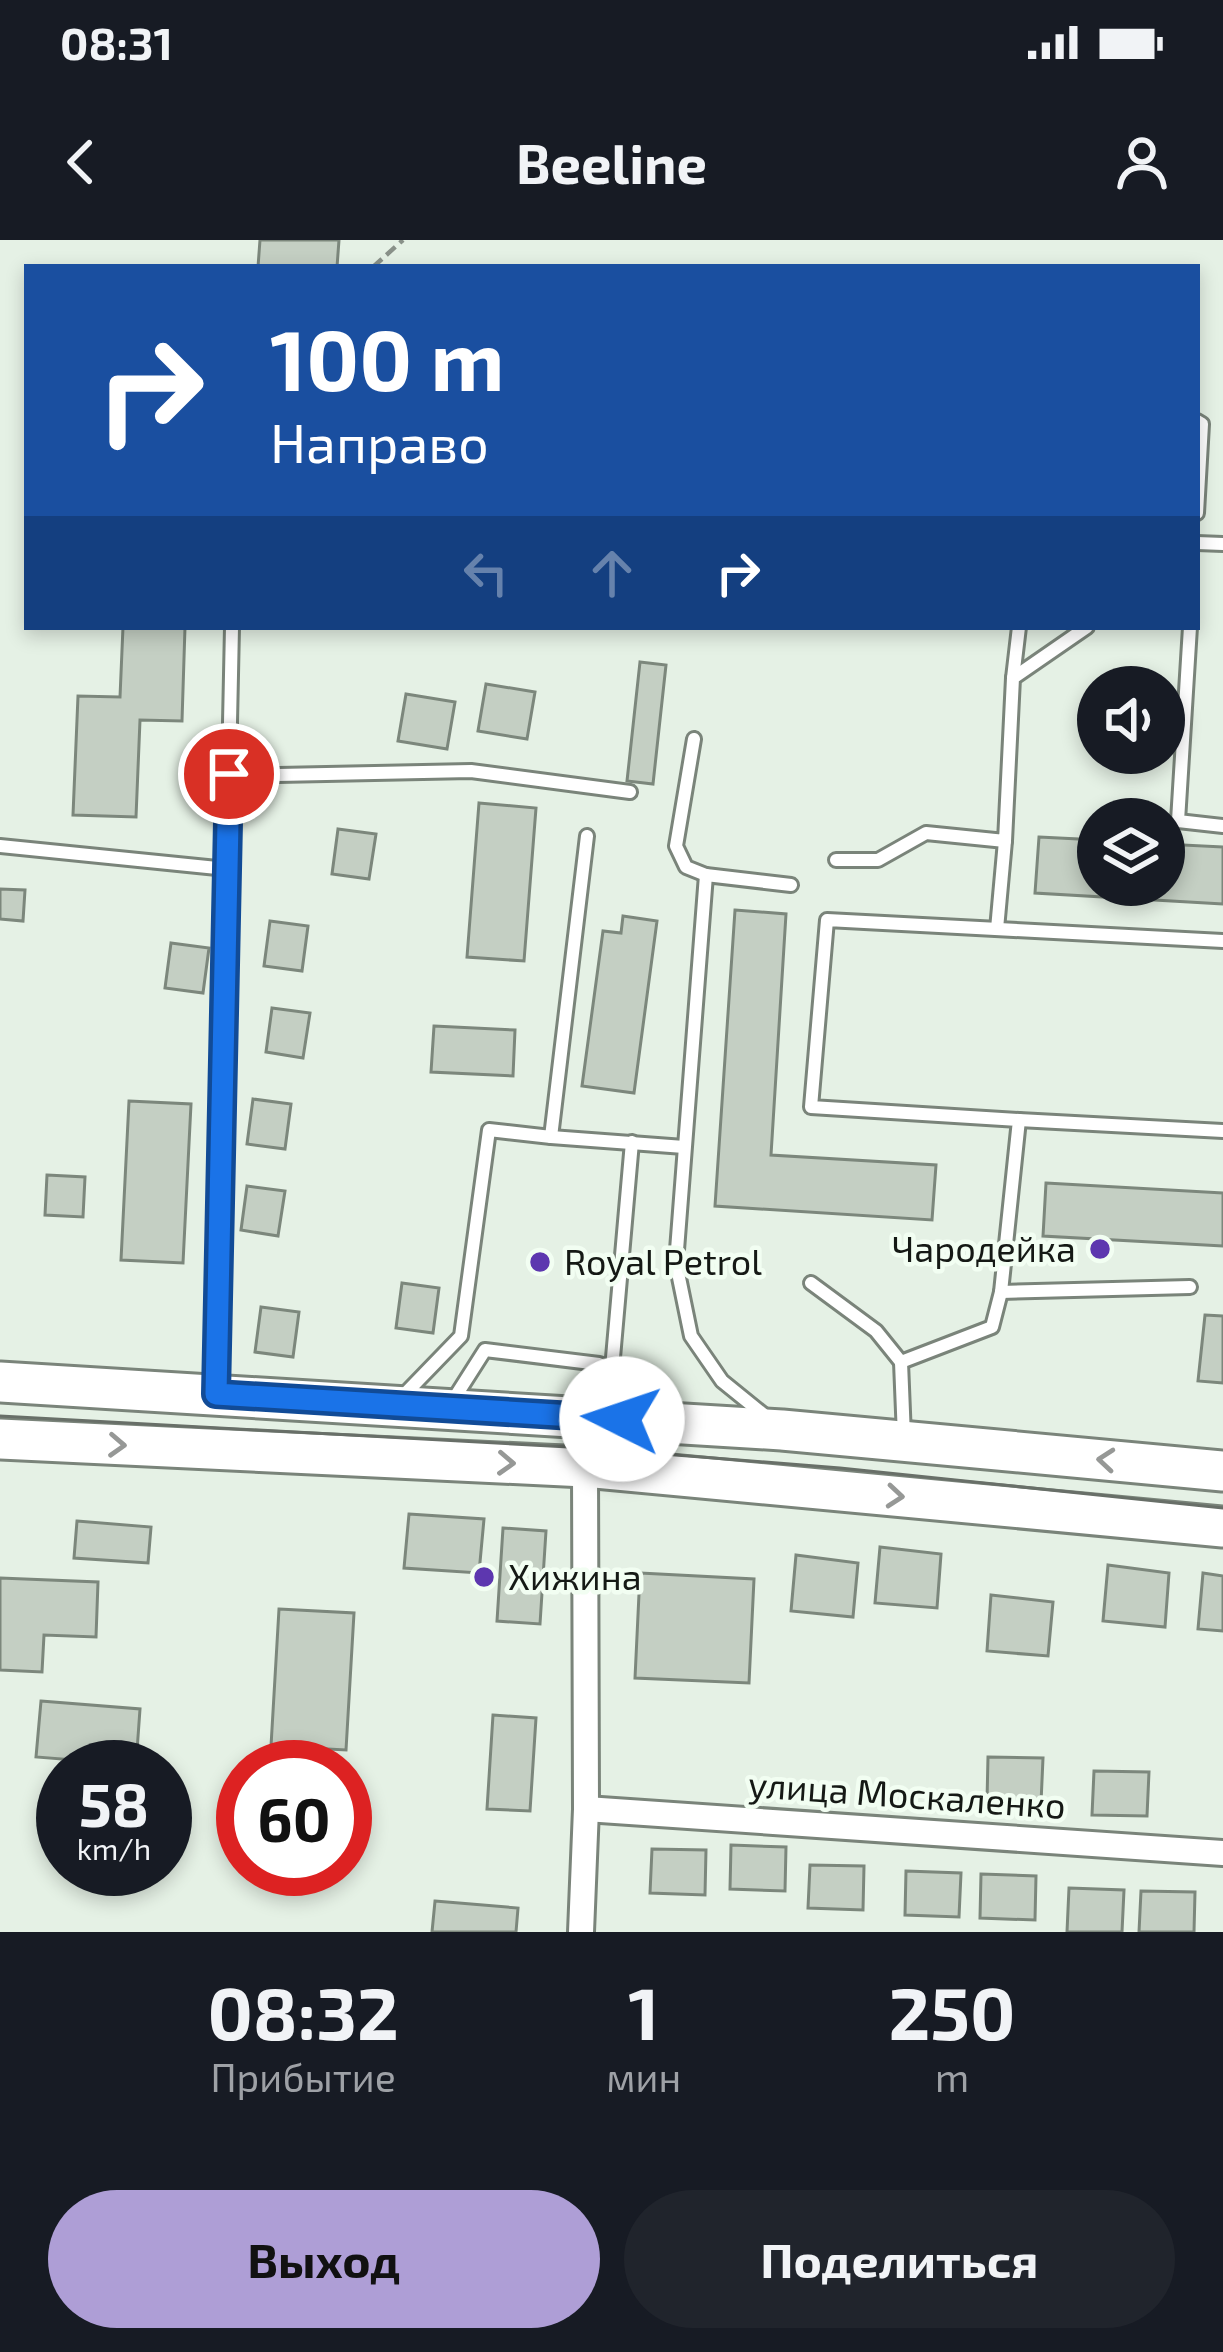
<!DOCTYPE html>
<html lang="ru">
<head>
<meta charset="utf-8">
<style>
  :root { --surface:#171b24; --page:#20242c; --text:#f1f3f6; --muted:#9ea1a6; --accent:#ae9ed6 }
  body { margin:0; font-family:"Exo 2",sans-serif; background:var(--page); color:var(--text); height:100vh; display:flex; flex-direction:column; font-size:45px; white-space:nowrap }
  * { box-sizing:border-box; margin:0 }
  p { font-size:39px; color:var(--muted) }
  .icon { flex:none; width:66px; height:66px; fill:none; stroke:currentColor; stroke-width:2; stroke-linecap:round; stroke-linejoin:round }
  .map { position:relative; height:1692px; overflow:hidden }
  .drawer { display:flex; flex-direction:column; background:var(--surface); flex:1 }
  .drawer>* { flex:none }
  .banner { position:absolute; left:24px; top:24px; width:1176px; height:366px; border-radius:0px; box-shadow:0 6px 18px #0003; background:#1a4fa0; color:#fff; overflow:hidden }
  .tools { position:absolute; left:1077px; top:426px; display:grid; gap:24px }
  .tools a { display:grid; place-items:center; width:108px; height:108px; border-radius:50%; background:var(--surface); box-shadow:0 6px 18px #0003; font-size:60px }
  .speed { position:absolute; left:36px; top:1500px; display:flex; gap:24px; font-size:60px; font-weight:700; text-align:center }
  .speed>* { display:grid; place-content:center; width:156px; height:156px; border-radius:50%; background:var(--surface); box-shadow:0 6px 18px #0003; line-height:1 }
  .speed small { font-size:30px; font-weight:400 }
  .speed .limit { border:18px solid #d22; background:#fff; color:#111 }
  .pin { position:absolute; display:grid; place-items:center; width:102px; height:102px; color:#fff; margin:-51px; border:6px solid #fff; border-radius:50%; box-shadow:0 3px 12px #0007 }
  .me { position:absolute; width:132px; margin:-66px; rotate:274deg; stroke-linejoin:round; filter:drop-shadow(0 0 9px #0008) }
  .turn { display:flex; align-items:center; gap:42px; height:252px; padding:0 48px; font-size:54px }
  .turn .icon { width:156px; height:156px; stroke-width:2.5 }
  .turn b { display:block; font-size:84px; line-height:102px }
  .lanes { display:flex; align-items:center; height:114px; padding:0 48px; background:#0003; justify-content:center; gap:60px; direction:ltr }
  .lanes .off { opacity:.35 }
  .eta { display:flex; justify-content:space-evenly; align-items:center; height:204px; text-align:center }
  .eta b { font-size:72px; font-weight:700; line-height:84px }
  .action { display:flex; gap:24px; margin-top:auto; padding:24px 48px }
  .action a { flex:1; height:138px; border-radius:72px; background:var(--accent); color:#111; font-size:48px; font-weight:700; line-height:138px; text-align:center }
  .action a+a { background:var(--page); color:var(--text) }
  .status { display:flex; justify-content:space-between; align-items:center; height:84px; padding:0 60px; background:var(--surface); direction:ltr }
  .status svg { height:33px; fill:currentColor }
  header { display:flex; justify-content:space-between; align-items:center; height:156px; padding:0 48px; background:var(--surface); font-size:54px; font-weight:700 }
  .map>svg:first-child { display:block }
  .building { fill:#c4cfc3; stroke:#7c877c; stroke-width:3 }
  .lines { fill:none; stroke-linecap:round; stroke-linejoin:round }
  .service-casing { stroke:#7a847a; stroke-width:18 }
  .minor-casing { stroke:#7a847a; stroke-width:30 }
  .primary-casing { stroke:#7a847a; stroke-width:45 }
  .path { stroke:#899189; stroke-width:4.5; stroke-dasharray:12 6; stroke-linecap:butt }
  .service { stroke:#fff; stroke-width:12 }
  .minor { stroke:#fff; stroke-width:24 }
  .primary { stroke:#fff; stroke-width:39 }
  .tram { stroke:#686f68; stroke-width:3 }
  .oneway { stroke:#969896 }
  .route-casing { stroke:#114b97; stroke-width:30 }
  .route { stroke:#1a73e8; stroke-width:21 }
  .poi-dot { fill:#5d37af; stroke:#f2fef2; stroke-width:4.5 }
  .labels { text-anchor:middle; stroke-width:9; stroke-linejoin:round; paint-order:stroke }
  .poi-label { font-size:36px; fill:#151915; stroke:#f2fef2; text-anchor:start }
  .street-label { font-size:36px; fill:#151915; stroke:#f2fef2 }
</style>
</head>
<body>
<div class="status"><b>08:31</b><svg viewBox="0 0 49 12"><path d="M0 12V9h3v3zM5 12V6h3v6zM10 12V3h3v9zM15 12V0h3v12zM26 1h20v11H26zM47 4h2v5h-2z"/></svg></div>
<header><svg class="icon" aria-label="back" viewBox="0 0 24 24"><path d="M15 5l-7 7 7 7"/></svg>Beeline<svg class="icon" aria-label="person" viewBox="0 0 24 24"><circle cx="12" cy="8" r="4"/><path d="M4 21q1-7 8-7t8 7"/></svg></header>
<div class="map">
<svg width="1223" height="1692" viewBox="0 0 1223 1692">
  <rect width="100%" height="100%" fill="#e5f1e5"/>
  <!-- building -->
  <g class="building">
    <path d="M260 0H339L337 27H258Z"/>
    <path d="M123 387H185L182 481 140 480 136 577 73 575 78 456 120 457Z"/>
    <path d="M640 422 666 425 653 544 627 541Z"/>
    <path d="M486 444 535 452 527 499 478 491Z"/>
    <path d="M406 454 455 462 447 509 398 501Z"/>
    <path d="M479 563 536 568 524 721 467 717Z"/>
    <path d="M338 589 376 594 369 639 332 634Z"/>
    <path d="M1039 597 1098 600V645H1164V604L1223 607V664L1035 653Z"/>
    <path d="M0 649 25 650 23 681 0 679Z"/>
    <path d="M735 670 786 674 771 915 936 925 932 980 715 966Z"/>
    <path d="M623 676 657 681 634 853 582 846 603 691 621 693Z"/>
    <path d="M270 681 308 686 302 731 264 726Z"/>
    <path d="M171 703 209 708 203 753 165 748Z"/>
    <path d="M272 768 310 773 303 818 266 812Z"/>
    <path d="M434 786 515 790 513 836 431 832Z"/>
    <path d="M253 859 291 864 285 909 247 904Z"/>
    <path d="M129 861 191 864 183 1023 121 1020Z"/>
    <path d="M47 935 85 937 83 977 45 975Z"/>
    <path d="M1046 943 1223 953V1006L1043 996Z"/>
    <path d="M247 946 285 951 278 996 241 990Z"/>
    <path d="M402 1043 439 1048 433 1093 396 1088Z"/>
    <path d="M261 1067 299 1072 293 1117 255 1112Z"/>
    <path d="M1205 1075 1223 1076V1143L1198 1141Z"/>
    <path d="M409 1274 484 1279 479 1333 404 1328Z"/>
    <path d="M77 1281 151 1287 148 1323 74 1318Z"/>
    <path d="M503 1288 546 1291 540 1384 497 1381Z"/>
    <path d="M880 1307 941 1314 937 1368 875 1363Z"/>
    <path d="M796 1315 858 1323 853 1377 791 1371Z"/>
    <path d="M1108 1325 1169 1333 1165 1387 1103 1381Z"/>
    <path d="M640 1333 754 1339 749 1443 635 1438Z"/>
    <path d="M1203 1333 1223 1336V1391L1198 1389Z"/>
    <path d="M0 1338 98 1342 96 1397 44 1395 42 1432 0 1430Z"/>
    <path d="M991 1355 1053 1362 1048 1416 987 1411Z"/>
    <path d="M279 1369 354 1373 346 1510 271 1506Z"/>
    <path d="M41 1461 140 1469 136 1525 36 1517Z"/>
    <path d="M493 1475 536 1478 530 1571 487 1569Z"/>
    <path d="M988 1517 1043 1518 1041 1563 987 1561Z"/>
    <path d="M1094 1531 1149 1532 1147 1576 1092 1575Z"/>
    <path d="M731 1605 786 1607 785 1651 730 1649Z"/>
    <path d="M652 1609 706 1610 705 1655 650 1653Z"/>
    <path d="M810 1625 864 1626 863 1670 808 1668Z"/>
    <path d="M906 1631 961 1633 959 1677 905 1675Z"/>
    <path d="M981 1634 1036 1636 1035 1680 980 1678Z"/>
    <path d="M1069 1648 1124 1650 1122 1692H1067Z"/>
    <path d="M1141 1651 1195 1652 1194 1692H1139Z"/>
    <path d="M435 1661 518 1668 516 1692H432Z"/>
  </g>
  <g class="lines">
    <defs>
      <g id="service">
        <path d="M1197 181 1202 184 1197 273"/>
        <path d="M1197 303 1223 304"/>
        <path d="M1190 387 1178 581 1223 586"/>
        <path d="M1013 438 1019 387"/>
        <path d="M694 499 676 606 686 627 706 635"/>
        <path d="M229 536 471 531 630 552"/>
        <path d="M0 606 227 629"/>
        <path d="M836 620H878L926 593 1005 601 1013 438 1087 387"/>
        <path d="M997 689 1005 601"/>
        <path d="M1019 880 1223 891"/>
        <path d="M551 897 684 907"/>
        <path d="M811 1043 876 1091 901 1122"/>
        <path d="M1001 1052 1190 1047"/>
        <path d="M612 1129 632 902"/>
        <path d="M216 1152 232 387"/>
        <path d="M402 1157 461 1096 489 890 551 897 587 596"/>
        <path d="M450 1165 485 1110 599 1124 612 1129 648 1171"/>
        <path d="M769 1179 722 1141 691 1096 676 1023 706 635 791 645"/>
        <path d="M904 1197 901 1122 992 1087 1001 1052 1019 880 811 867 827 680 1223 701"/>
      </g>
      <g id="minor">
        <path d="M586 1569 1223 1613"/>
        <path d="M581 1692 586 1569 585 1227"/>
      </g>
      <g id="primary">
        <path d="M0 1142 782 1190 1223 1231"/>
        <path d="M0 1199 585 1227 1223 1287"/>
      </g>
    </defs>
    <!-- service casing -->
    <use href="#service" class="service-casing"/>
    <!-- minor casing -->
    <use href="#minor" class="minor-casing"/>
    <!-- primary casing -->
    <use href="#primary" class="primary-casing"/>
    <!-- path -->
    <path class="path" d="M373 27 403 0"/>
    <!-- service -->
    <use href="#service" class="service"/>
    <!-- minor -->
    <use href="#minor" class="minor"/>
    <!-- primary -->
    <use href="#primary" class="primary"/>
    <!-- tram -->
    <path class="tram" d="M0 1176 587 1208 840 1228 1223 1268"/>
  </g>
  <!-- one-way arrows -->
  <defs><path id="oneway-chevron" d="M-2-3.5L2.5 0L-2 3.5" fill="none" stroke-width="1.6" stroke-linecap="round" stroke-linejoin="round" transform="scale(3)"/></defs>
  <g class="oneway">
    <use href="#oneway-chevron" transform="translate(117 1205) rotate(3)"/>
    <use href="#oneway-chevron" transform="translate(1106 1220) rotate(-175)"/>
    <use href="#oneway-chevron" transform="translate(506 1223) rotate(3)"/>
    <use href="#oneway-chevron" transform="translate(895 1256) rotate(5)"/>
  </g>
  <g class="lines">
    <defs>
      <path id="route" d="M229 534 216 1154 622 1179"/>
    </defs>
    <!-- route casing -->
    <use href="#route" class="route-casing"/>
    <!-- route -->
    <use href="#route" class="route"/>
  </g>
  <!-- markers -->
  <g class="poi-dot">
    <circle cx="1100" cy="1009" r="12"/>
    <circle cx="540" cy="1022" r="12"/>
    <circle cx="484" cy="1337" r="12"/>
  </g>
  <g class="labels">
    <!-- poi labels -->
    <g class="poi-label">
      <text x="1076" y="1022" text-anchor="end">Чародейка</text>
      <text x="564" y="1035">Royal Petrol</text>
      <text x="508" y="1350">Хижина</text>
    </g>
    <!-- street labels -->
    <g class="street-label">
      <text transform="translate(907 1555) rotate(4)" y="13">улица Москаленко</text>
    </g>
  </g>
</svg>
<div class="tools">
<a><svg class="icon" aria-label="sound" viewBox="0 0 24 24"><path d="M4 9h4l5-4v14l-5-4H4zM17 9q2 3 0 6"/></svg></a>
<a><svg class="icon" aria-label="layers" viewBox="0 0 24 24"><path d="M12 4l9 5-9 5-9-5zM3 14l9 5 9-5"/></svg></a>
</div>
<div class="speed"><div>58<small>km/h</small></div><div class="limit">60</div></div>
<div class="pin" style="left:229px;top:534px;background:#d93025"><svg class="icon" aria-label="arrive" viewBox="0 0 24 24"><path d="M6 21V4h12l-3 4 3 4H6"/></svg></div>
<svg class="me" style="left:622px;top:1179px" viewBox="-20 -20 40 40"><circle r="19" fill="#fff"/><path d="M0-13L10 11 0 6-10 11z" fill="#1a73e8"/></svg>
<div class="banner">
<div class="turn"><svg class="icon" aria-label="right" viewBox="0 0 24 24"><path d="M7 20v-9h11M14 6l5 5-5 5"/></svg><div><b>100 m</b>Направо</div></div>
<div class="lanes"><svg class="icon off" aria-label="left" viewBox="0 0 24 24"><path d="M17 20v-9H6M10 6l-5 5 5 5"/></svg><svg class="icon off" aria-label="ahead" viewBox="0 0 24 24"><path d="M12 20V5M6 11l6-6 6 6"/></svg><svg class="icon" aria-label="right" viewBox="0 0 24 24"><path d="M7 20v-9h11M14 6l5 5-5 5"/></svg></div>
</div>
</div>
<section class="drawer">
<div class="eta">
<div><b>08:32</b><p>Прибытие</p></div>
<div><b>1</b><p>мин</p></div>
<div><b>250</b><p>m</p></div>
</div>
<div class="action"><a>Выход</a><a>Поделиться</a></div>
</section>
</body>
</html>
